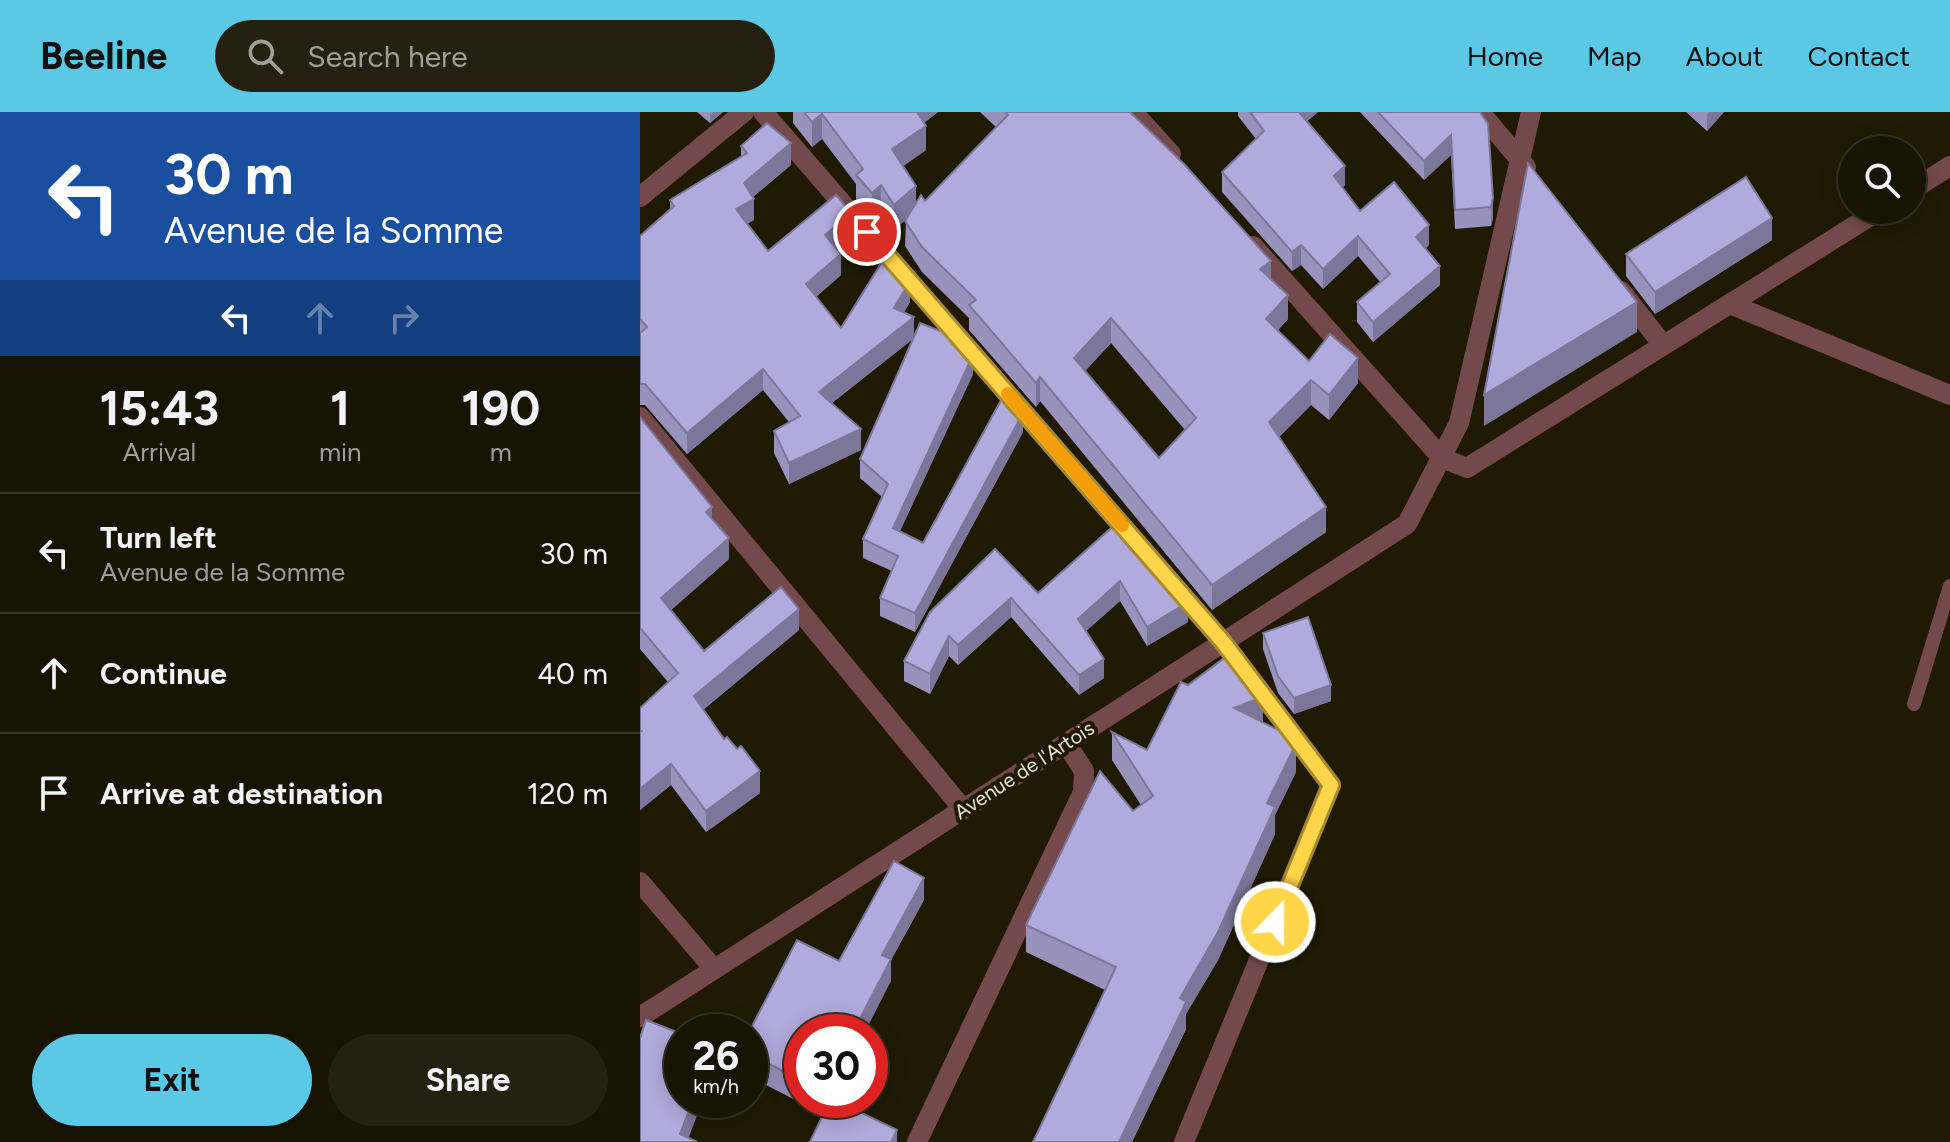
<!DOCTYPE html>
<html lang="en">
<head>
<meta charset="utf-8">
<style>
  :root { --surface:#181403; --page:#252112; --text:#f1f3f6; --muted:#9f9e9a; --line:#363325; --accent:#5bc8e6 }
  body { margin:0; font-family:Figtree,sans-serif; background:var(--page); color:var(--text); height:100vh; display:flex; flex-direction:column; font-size:30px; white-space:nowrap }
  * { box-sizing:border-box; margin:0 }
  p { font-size:26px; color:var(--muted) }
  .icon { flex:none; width:44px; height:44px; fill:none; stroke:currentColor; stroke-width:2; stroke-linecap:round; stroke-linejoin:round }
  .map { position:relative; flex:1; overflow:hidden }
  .sheet { display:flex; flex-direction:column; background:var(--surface); width:640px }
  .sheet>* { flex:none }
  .hud { background:#1a4fa0; color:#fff; overflow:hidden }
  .tools { position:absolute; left:1198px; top:24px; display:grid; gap:16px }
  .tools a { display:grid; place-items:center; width:88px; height:88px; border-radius:50%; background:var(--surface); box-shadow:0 4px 20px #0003,0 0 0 2px var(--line); font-size:40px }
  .speed { position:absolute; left:24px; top:902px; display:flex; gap:16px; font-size:40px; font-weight:700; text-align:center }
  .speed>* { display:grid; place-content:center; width:104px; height:104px; border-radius:50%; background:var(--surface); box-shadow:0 4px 20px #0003,0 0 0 2px var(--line); line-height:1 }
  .speed small { font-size:20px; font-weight:400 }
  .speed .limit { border:12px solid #d22; background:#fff; color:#111 }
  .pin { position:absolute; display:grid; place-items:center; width:68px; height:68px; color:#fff; margin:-34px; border:4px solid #fff; border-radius:50%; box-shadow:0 2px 8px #0007 }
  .me { position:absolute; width:88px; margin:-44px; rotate:22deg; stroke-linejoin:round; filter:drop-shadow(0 0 6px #0008) }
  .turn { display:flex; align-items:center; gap:28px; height:168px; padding:0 32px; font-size:36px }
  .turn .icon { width:104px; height:104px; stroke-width:2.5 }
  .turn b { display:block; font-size:56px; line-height:68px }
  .lanes { display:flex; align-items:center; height:76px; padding:0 32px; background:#0003; justify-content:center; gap:40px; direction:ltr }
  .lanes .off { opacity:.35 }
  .eta { display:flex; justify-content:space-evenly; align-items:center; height:136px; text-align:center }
  .eta b { font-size:48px; font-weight:700; line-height:56px }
  .action { display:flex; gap:16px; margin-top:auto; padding:16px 32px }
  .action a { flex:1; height:92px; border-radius:48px; background:var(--accent); color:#111; font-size:32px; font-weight:700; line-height:92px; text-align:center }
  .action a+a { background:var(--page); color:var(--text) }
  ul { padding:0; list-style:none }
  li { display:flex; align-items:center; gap:24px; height:120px; padding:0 32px; border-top:2px solid var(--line) }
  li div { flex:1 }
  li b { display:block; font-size:30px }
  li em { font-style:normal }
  header { display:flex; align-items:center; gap:48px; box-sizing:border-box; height:112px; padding:0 40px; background:var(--accent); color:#111 }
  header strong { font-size:38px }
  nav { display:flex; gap:44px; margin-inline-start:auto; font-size:28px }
  .search { width:560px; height:72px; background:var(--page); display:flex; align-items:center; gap:20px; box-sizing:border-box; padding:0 28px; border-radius:44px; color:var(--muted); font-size:30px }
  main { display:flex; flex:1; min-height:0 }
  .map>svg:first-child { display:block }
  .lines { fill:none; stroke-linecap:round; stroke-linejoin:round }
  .service { stroke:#74494b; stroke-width:14 }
  .minor { stroke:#74494b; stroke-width:20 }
  .wall { fill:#9892bd; fill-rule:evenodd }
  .shaded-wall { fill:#7c779a }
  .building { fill:#b1aadc; stroke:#7c779a; stroke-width:2; fill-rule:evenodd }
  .route-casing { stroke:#a68a30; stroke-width:20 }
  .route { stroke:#ffd54a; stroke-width:14 }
  .slow { stroke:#f59e0b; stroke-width:14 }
  .labels { text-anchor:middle; stroke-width:8; stroke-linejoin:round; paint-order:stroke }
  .street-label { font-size:20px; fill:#e5e1d3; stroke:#201a04 }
</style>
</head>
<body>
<header>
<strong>Beeline</strong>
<div class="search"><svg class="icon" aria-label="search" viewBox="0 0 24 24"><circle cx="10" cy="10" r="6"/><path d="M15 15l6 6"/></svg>Search here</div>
<nav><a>Home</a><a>Map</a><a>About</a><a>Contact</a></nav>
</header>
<main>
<section class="sheet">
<div class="hud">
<div class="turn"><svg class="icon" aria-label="left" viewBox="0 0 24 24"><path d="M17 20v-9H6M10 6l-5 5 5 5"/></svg><div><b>30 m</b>Avenue de la Somme</div></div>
<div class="lanes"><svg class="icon" aria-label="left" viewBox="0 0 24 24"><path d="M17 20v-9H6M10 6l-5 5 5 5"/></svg><svg class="icon off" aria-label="ahead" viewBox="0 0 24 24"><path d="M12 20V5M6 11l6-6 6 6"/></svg><svg class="icon off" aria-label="right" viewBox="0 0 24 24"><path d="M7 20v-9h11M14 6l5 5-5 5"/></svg></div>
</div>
<div class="eta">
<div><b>15:43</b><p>Arrival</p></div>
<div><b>1</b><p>min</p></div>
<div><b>190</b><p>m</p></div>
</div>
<ul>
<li><svg class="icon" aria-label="left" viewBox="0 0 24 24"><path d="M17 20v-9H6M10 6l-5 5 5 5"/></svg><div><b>Turn left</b><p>Avenue de la Somme</p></div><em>30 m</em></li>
<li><svg class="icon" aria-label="ahead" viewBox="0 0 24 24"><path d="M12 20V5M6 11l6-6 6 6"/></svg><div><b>Continue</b></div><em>40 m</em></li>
<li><svg class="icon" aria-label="arrive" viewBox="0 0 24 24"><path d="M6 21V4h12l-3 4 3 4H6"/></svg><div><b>Arrive at destination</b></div><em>120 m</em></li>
</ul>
<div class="action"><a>Exit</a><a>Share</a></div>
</section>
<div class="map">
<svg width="1310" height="1030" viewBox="0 0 1310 1030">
  <rect width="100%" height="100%" fill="#201a04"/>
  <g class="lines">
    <!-- service -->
    <path class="service" d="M1274 592 1310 474"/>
    <!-- minor -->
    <g class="minor">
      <path d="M123 0 583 530 691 673 544 1030"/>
      <path d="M493 0 531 42"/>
      <path d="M840 0 886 55"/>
      <path d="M1272 78 1310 54"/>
      <path d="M0 85 104 0"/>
      <path d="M613 134 802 346 827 356 1240 98"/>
      <path d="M981 179 1023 233"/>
      <path d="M1090 192 1310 283"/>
      <path d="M0 305 323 697"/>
      <path d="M0 770 74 857"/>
      <path d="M0 905 767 412 819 311 891 0"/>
      <path d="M277 1030 443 680 444 659 426 631"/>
    </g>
  </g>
  <!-- wall -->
  <g class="wall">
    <path d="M57 0H83L70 11Z"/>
    <path d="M153 0H298L284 11 286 38 263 54 276 91 285 89 356 15 340 0H490L631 167 648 207 638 218 669 249 718 271 689 308 671 293 639 325 686 420 572 498 400 289 396 295 329 218V206L282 160 265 134 266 107 254 118 241 98 232 106 216 88V72L182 27 172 35 153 11ZM471 231 545 318 519 346 445 259Z"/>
    <path d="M598 0H678L667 9 705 73 702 76 720 99 789 133 786 136 800 173 733 230 717 210V190L740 170 718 144 683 177 661 153 652 159 582 80V60L616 27 598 4Z"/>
    <path d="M720 0H840L853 106 851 114 815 117 811 43 784 68Z"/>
    <path d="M1046 0H1084L1067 19Z"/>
    <path d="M101 34 151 53 113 85 114 108 107 112 128 139 212 122 196 135 201 163 176 185 201 216 270 190 264 200 274 225 333 262 260 419 283 431 383 320 275 520 240 504V486L252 459 223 446V427L242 385 220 366V347L273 227 192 291 221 338 149 372 134 341V319L149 310 123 278 47 342 5 293H0V124L30 97V88L101 45Z"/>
    <path d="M1132 128 1015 202 986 164V142Z"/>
    <path d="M0 305 72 407 89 447 31 498 64 539 159 518 63 598 120 681 66 720 31 673 0 698V596L28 570 0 537Z"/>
    <path d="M478 410 548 510 507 534 480 489 446 519 464 566 439 583 371 505 318 553 309 544 290 582 264 569V549L290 500 398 481Z"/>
    <path d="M623 521 691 589 654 602 638 581 623 537Z"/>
    <path d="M623 610 656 660 635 703V722L578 848 546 902V917L492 1030H393L465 878 386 840V813L493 699 501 693 472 648V620L507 638Z"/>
    <path d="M284 788 251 848V869L162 920V988H190L183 1002 110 965V920L199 849Z"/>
  </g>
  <!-- shaded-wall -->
  <g class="shaded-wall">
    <path d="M73 0H83L70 11V3Z"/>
    <path d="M273 0H298L273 19Z"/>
    <path d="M657 0H678L657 18Z"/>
    <path d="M1069 0H1084L1067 19V3Z"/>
    <path d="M182 2V27L172 35V10Z"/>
    <path d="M286 14V38L252 62V37Z"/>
    <path d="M811 23V43L784 68V49Z"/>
    <path d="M151 31V53L104 92V71Z"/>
    <path d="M705 54V73L694 84V64Z"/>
    <path d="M241 73V98L232 106V81Z"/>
    <path d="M276 74V99L254 118V93Z"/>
    <path d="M853 86V106L851 114V95Z"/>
    <path d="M114 87V108L96 118V97Z"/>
    <path d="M212 101V122L185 144V123Z"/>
    <path d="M1132 106V128L1015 202V180Z"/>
    <path d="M789 113V133L776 144V125Z"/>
    <path d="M718 124V144L683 177V157Z"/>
    <path d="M661 133V153L652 159V140Z"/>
    <path d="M201 142V163L166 193V172Z"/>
    <path d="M631 149V174L620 157Z"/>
    <path d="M800 154V173L733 230V210Z"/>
    <path d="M270 169V190L254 217V196Z"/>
    <path d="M648 183V207L626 231V207Z"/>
    <path d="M997 190V220L844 314V283Z"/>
    <path d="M274 205V226L179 301V280Z"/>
    <path d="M471 206V231L434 271V246Z"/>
    <path d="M333 243V262L253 434V416Z"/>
    <path d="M718 246V271L689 308V283Z"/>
    <path d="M123 257V278L47 342V321Z"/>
    <path d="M400 265V289L396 295V271Z"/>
    <path d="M671 268V293L629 335V310Z"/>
    <path d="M383 301V320L275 520V501Z"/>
    <path d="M221 317V338L149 372V351Z"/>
    <path d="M72 395V416L66 400Z"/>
    <path d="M686 395V420L572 498V473Z"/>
    <path d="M89 426V447L21 507V486Z"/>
    <path d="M480 469V489L438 526V507Z"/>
    <path d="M371 486V505L318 553V533Z"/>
    <path d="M548 490V510L507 534V515Z"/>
    <path d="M159 497V518L54 605V584Z"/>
    <path d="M309 524V544L290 582V562Z"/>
    <path d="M464 547V566L439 583V563Z"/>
    <path d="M691 573V589L654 602V586Z"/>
    <path d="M623 585V613L594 596Z"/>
    <path d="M656 632V660L635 703V722L578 848 546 902V917L492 1030H479L540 886 627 691Z"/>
    <path d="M31 652V673L0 698V677Z"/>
    <path d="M120 659V681L66 720V699Z"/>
    <path d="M284 766V788L251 848V869L225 920H213L242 843Z"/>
    <path d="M53 988H63L47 1030 40 1022Z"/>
    <path d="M183 988H190L183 1002Z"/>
    <path d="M257 1018V1030H251Z"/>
  </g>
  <!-- building -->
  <g class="building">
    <path d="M164 0H277L286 14 252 37 276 74 254 93 241 73 232 81 216 63 223 57 182 2 172 10Z"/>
    <path d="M365 0H490L544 52 631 149 620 157 648 183 626 207 669 249 690 222 718 246 689 283 671 268 629 310 686 395 572 473 400 265 396 271 329 193 336 188 282 135 265 109 281 83 285 89 368 3ZM471 206 556 306 519 346 434 246Z"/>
    <path d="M610 0H659L705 54 694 64 720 99 754 70 789 113 776 125 800 154 733 210 717 190 750 162 718 124 683 157 661 133 652 140 582 60 624 19Z"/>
    <path d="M738 0H840L848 12 853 86 851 95 815 98 811 23 784 49Z"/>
    <path d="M127 11 151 31 104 71 114 87 96 97 128 139 196 83 212 101 185 123 201 142 166 172 201 216 242 150 270 169 254 196 274 205 179 280 221 317 149 351 134 319 160 304 123 257 47 321 5 272H0V221L7 215 0 207V124L34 94 30 88 107 41 101 34Z"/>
    <path d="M888 51 997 190 844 283Z"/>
    <path d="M1106 65 1132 106 1015 180 986 142Z"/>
    <path d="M280 211 300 219 308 214 333 243 253 416 283 431 365 281 383 301 275 501 240 486 258 444 223 427 248 372 220 347Z"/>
    <path d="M0 305 72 395 66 400 89 426 21 486 64 539 141 475 159 497 54 584 84 627 87 625 97 637 101 634 120 659 66 699 31 652 0 677V619H1L0 617V596L38 561 0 516Z"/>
    <path d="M478 410 548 490 507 515 480 469 438 507 464 547 439 563 371 486 318 533 309 524 290 562 264 549 290 500 355 437 398 481Z"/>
    <path d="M668 505 691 573 654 586 638 564 623 521Z"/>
    <path d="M591 541 623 585 594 596 650 624 656 632 627 691 635 695 578 820 540 886 546 890 479 1030H393L476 855 386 813 460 659 493 699 513 684 472 620 507 638 541 570 548 573Z"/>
    <path d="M254 749 284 766 242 843 251 847 213 920H162V969L110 942 109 920 157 828 199 849Z"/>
    <path d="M6 908 42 922V988H53L40 1022 57 1030H0V926Z"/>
    <path d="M190 988H195L257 1018 251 1030H170Z"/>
  </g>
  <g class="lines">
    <defs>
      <path id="route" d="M227 120 583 530 691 673 635 810"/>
    </defs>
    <!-- route casing -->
    <use href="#route" class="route-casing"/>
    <!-- route -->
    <use href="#route" class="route"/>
    <!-- slow -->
    <path class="slow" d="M368 282 482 413"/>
  </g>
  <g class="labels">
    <!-- street labels -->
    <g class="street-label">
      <text transform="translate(384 658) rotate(-33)" y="7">Avenue de l'Artois</text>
    </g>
  </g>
</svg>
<div class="tools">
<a><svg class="icon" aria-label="search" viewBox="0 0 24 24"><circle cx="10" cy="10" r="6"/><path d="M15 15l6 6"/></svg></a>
</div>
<div class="speed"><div>26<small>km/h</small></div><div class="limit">30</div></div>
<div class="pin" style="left:227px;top:120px;background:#d93025"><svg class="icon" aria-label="arrive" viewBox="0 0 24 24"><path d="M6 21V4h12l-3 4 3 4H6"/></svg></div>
<svg class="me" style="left:635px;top:810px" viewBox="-20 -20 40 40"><circle r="17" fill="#ffd54a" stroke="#fff" stroke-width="3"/><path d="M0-11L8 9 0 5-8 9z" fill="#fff"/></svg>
</div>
</main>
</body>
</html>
